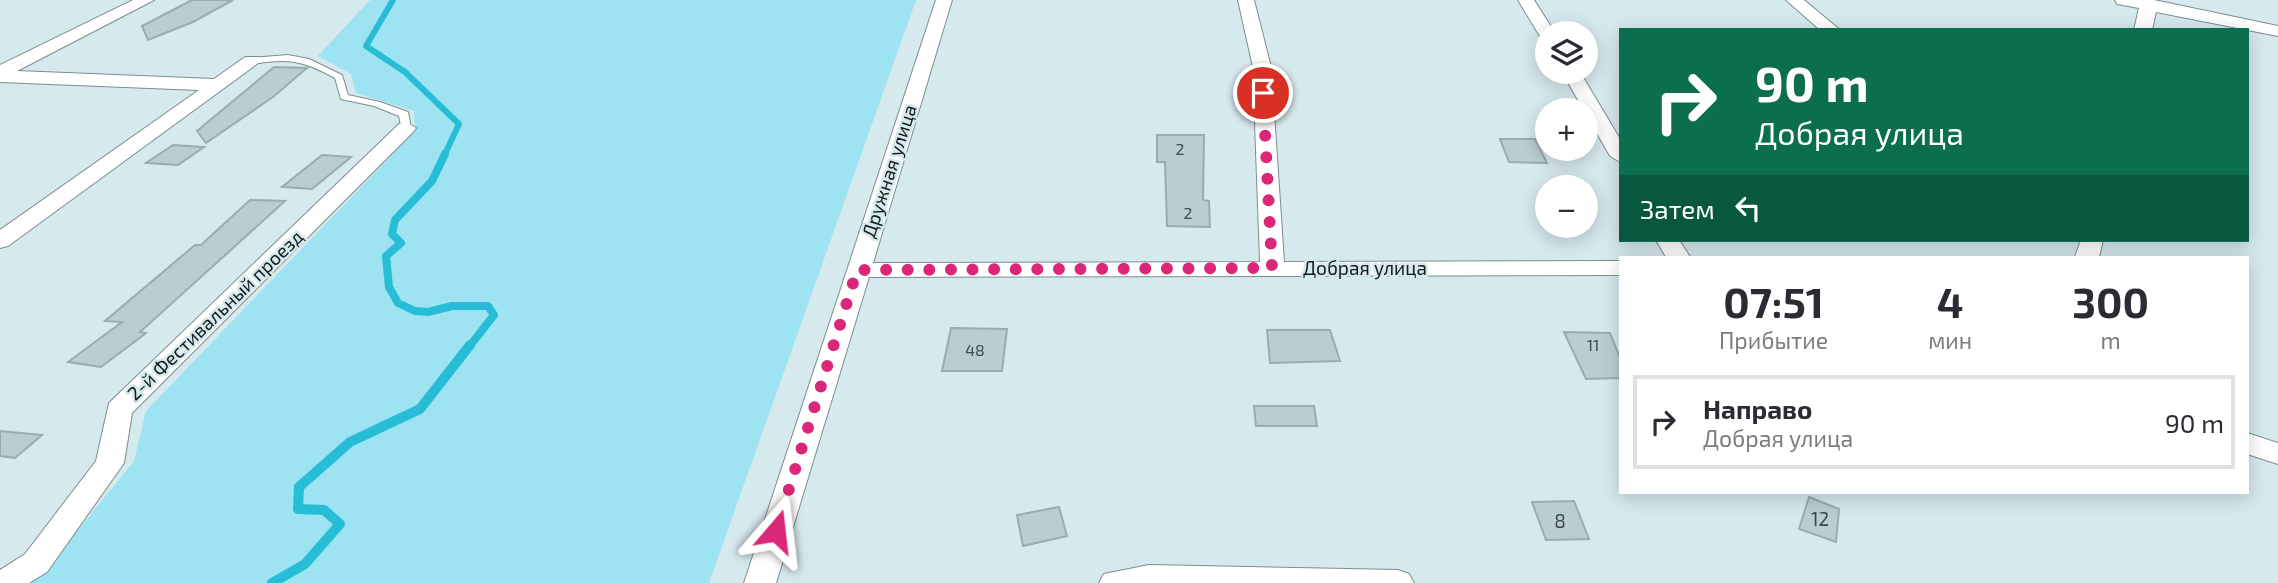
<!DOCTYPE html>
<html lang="ru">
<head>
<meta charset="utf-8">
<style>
  :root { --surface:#fff; --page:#f2f2f3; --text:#2b2b33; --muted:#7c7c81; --line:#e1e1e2 }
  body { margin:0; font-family:"Exo 2",sans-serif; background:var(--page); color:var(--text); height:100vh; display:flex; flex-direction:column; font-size:26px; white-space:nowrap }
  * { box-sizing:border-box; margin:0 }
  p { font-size:23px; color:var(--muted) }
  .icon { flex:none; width:38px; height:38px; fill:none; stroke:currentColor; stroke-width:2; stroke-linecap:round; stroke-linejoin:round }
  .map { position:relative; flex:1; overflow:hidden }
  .side { position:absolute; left:1619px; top:256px; width:630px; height:238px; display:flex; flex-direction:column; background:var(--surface); border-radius:0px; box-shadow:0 4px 18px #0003 }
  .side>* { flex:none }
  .hud { position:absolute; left:1619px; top:28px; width:630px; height:214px; border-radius:0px; box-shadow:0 4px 18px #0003; background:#0b6e4f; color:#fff; overflow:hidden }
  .tools { position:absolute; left:1535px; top:21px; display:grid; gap:14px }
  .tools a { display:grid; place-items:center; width:63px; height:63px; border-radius:50%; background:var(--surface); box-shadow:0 4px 18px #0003; font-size:35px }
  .pin { position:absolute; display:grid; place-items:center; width:60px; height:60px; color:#fff; margin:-30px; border:4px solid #fff; border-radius:50%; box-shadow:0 2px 7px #0007 }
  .me { position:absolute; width:77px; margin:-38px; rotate:17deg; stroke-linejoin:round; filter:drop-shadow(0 0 5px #0008) }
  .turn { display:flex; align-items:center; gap:24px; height:147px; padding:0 21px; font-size:32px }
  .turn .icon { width:91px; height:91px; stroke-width:2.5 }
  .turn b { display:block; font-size:49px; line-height:60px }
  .then { display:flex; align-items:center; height:66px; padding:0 21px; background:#0003; gap:14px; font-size:26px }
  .eta { display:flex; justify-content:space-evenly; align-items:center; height:119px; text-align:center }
  .eta b { font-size:42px; font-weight:700; line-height:49px }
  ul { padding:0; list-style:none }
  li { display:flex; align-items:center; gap:21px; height:94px; margin:0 14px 10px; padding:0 7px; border:4px solid var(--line); border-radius:0px }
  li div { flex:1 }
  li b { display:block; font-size:26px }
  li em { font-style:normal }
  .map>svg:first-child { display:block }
  .green { fill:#9de3f2 }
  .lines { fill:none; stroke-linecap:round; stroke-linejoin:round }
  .stream-far2 { stroke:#28bdd6; stroke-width:6 }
  .stream-far1 { stroke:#28bdd6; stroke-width:8 }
  .stream { stroke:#28bdd6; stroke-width:10 }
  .building { fill:#baced2; stroke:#99acb0; stroke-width:2 }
  .service-casing { stroke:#7b8d91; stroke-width:2 }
  .minor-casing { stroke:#7b8d91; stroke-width:2 }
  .service { fill:#fff; fill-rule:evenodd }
  .minor { fill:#fff; fill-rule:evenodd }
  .route { stroke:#db2777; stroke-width:12; stroke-dasharray:0 21.6 }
  .labels { text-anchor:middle; stroke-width:5; stroke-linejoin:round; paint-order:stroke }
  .number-label { font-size:16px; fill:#3e484a }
  .street-label { font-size:19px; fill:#141b1d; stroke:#d6e9ed }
  .near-number-label { font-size:19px; fill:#3e484a }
</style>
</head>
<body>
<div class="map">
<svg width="2278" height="583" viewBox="0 0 2278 583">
  <rect width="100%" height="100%" fill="#d6e9ed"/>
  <!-- green -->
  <path class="green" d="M370 0H916L709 583H29L44 572 134 461 146 411 415 131 414 111 356 93 351 74 318 56Z"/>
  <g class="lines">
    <!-- stream-far2 -->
    <path class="stream-far2" d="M393 0 366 46 405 72 459 124 444 156"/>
    <!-- stream-far1 -->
    <path class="stream-far1" d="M445 154 432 181 395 220 392 234 401 243 386 256 389 287 398 303 415 311 428 312 452 306H488L494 315 469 347"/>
    <!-- stream -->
    <path class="stream" d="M272 583 305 564 340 524 324 510 298 509 299 487 350 442 420 409 470 345"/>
  </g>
  <!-- building -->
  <g class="building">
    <path d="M192 0H233L193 22 148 40 142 26Z"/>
    <path d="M274 67 307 68 273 97 206 143 197 131Z"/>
    <path d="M1157 135H1204L1203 200 1209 201 1210 227 1167 226 1165 162H1157Z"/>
    <path d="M1500 139H1535L1547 163 1509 162Z"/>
    <path d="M173 145 204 147 178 165 146 163Z"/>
    <path d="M322 155 351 157 312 189 282 187Z"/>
    <path d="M250 200 285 201 140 332 146 333 101 367 68 362 122 322 105 321 195 245H201Z"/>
    <path d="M951 328 1007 329 1002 371H942Z"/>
    <path d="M1267 330H1330L1340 361 1270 363Z"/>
    <path d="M1564 332 1610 333 1620 358V378L1586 379Z"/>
    <path d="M1254 406H1314L1317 426H1256Z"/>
    <path d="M0 431 42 435 15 458 0 456Z"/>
    <path d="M1809 497 1839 509 1836 542 1799 529Z"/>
    <path d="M1574 501 1589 539 1546 540 1532 502Z"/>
    <path d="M1059 507 1067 536 1023 546 1017 515Z"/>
  </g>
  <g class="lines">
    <defs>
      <path id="service" d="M288 55 309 59 342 75 348 95 380 102 408 112 411 128 410 130H402L399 116 374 106 341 99 335 78C302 60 289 58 252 64L247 61 252 58Z"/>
      <g id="minor">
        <path d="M133 0H154L17 71 214 79 245 57H259L261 61 8 246 0 248V230L199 90 0 82V65Z"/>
        <path d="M936 0H952L873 263 1260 262 1253 67 1238 0H1254L1271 67 1284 262 1620 261V275L869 277 776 583H744Z"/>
        <path d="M1518 0H1534L1555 33H1547V39L1541 38Z"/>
        <path d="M1786 0H1804L1840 30H1820Z"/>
        <path d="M2115 0H2154L2278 26V36L2156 12 2152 30H2134L2139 8 2117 4Z"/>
        <path d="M1562 72H1580L1620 139V162L1610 156Z"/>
        <path d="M406 122 416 128 413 132 132 413 124 463 47 572 29 583H0V570L25 554 96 461 109 403 399 124Z"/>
        <path d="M1656 240H1679L1690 257H1666Z"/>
        <path d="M2081 240H2103L2099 257H2075Z"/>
        <path d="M2247 433 2278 443V464L2247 454Z"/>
        <path d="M1149 565 1398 570 1409 574 1414 583H1099L1104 574Z"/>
      </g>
    </defs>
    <!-- service casing -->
    <use href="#service" class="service-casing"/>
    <!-- minor casing -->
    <use href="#minor" class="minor-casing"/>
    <!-- service -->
    <use href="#service" class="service"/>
    <!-- minor -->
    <use href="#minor" class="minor"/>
  </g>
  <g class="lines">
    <!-- route -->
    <path class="route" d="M776 531 857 270 1272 268 1263 93"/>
  </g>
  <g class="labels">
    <!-- number labels -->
    <g class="number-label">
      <text x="1180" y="155">2</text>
      <text x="1188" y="219">2</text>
      <text x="1593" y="351">11</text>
      <text x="975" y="356">48</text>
    </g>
    <!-- street labels -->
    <g class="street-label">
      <text transform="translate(889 171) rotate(-72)" y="7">Дружная улица</text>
      <text x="1365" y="275">Добрая улица</text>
      <text transform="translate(215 315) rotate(-44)" y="7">2-й Фестивальный проезд</text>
    </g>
    <!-- near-number labels -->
    <g class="near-number-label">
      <text x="1820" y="526">12</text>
      <text x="1560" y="528">8</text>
    </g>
  </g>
</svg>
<div class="tools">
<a><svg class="icon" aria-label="layers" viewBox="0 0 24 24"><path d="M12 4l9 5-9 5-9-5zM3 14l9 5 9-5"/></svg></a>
<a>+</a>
<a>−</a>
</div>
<div class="pin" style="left:1263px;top:93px;background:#d93025"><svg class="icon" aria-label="arrive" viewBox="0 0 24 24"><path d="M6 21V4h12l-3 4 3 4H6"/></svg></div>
<svg class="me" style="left:776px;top:531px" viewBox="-20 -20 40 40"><path d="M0-17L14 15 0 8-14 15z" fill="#db2777" stroke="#fff" stroke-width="4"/></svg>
<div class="hud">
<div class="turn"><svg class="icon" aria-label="right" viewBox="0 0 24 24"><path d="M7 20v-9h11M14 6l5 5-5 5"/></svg><div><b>90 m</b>Добрая улица</div></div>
<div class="then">Затем<svg class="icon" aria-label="left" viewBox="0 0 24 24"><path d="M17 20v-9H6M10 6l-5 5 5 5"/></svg></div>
</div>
<section class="side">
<div class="eta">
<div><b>07:51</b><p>Прибытие</p></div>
<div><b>4</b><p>мин</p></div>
<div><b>300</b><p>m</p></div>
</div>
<ul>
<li><svg class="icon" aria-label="right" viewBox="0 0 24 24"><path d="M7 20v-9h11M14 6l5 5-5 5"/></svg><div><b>Направо</b><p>Добрая улица</p></div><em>90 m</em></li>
</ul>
</section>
</div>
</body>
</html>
